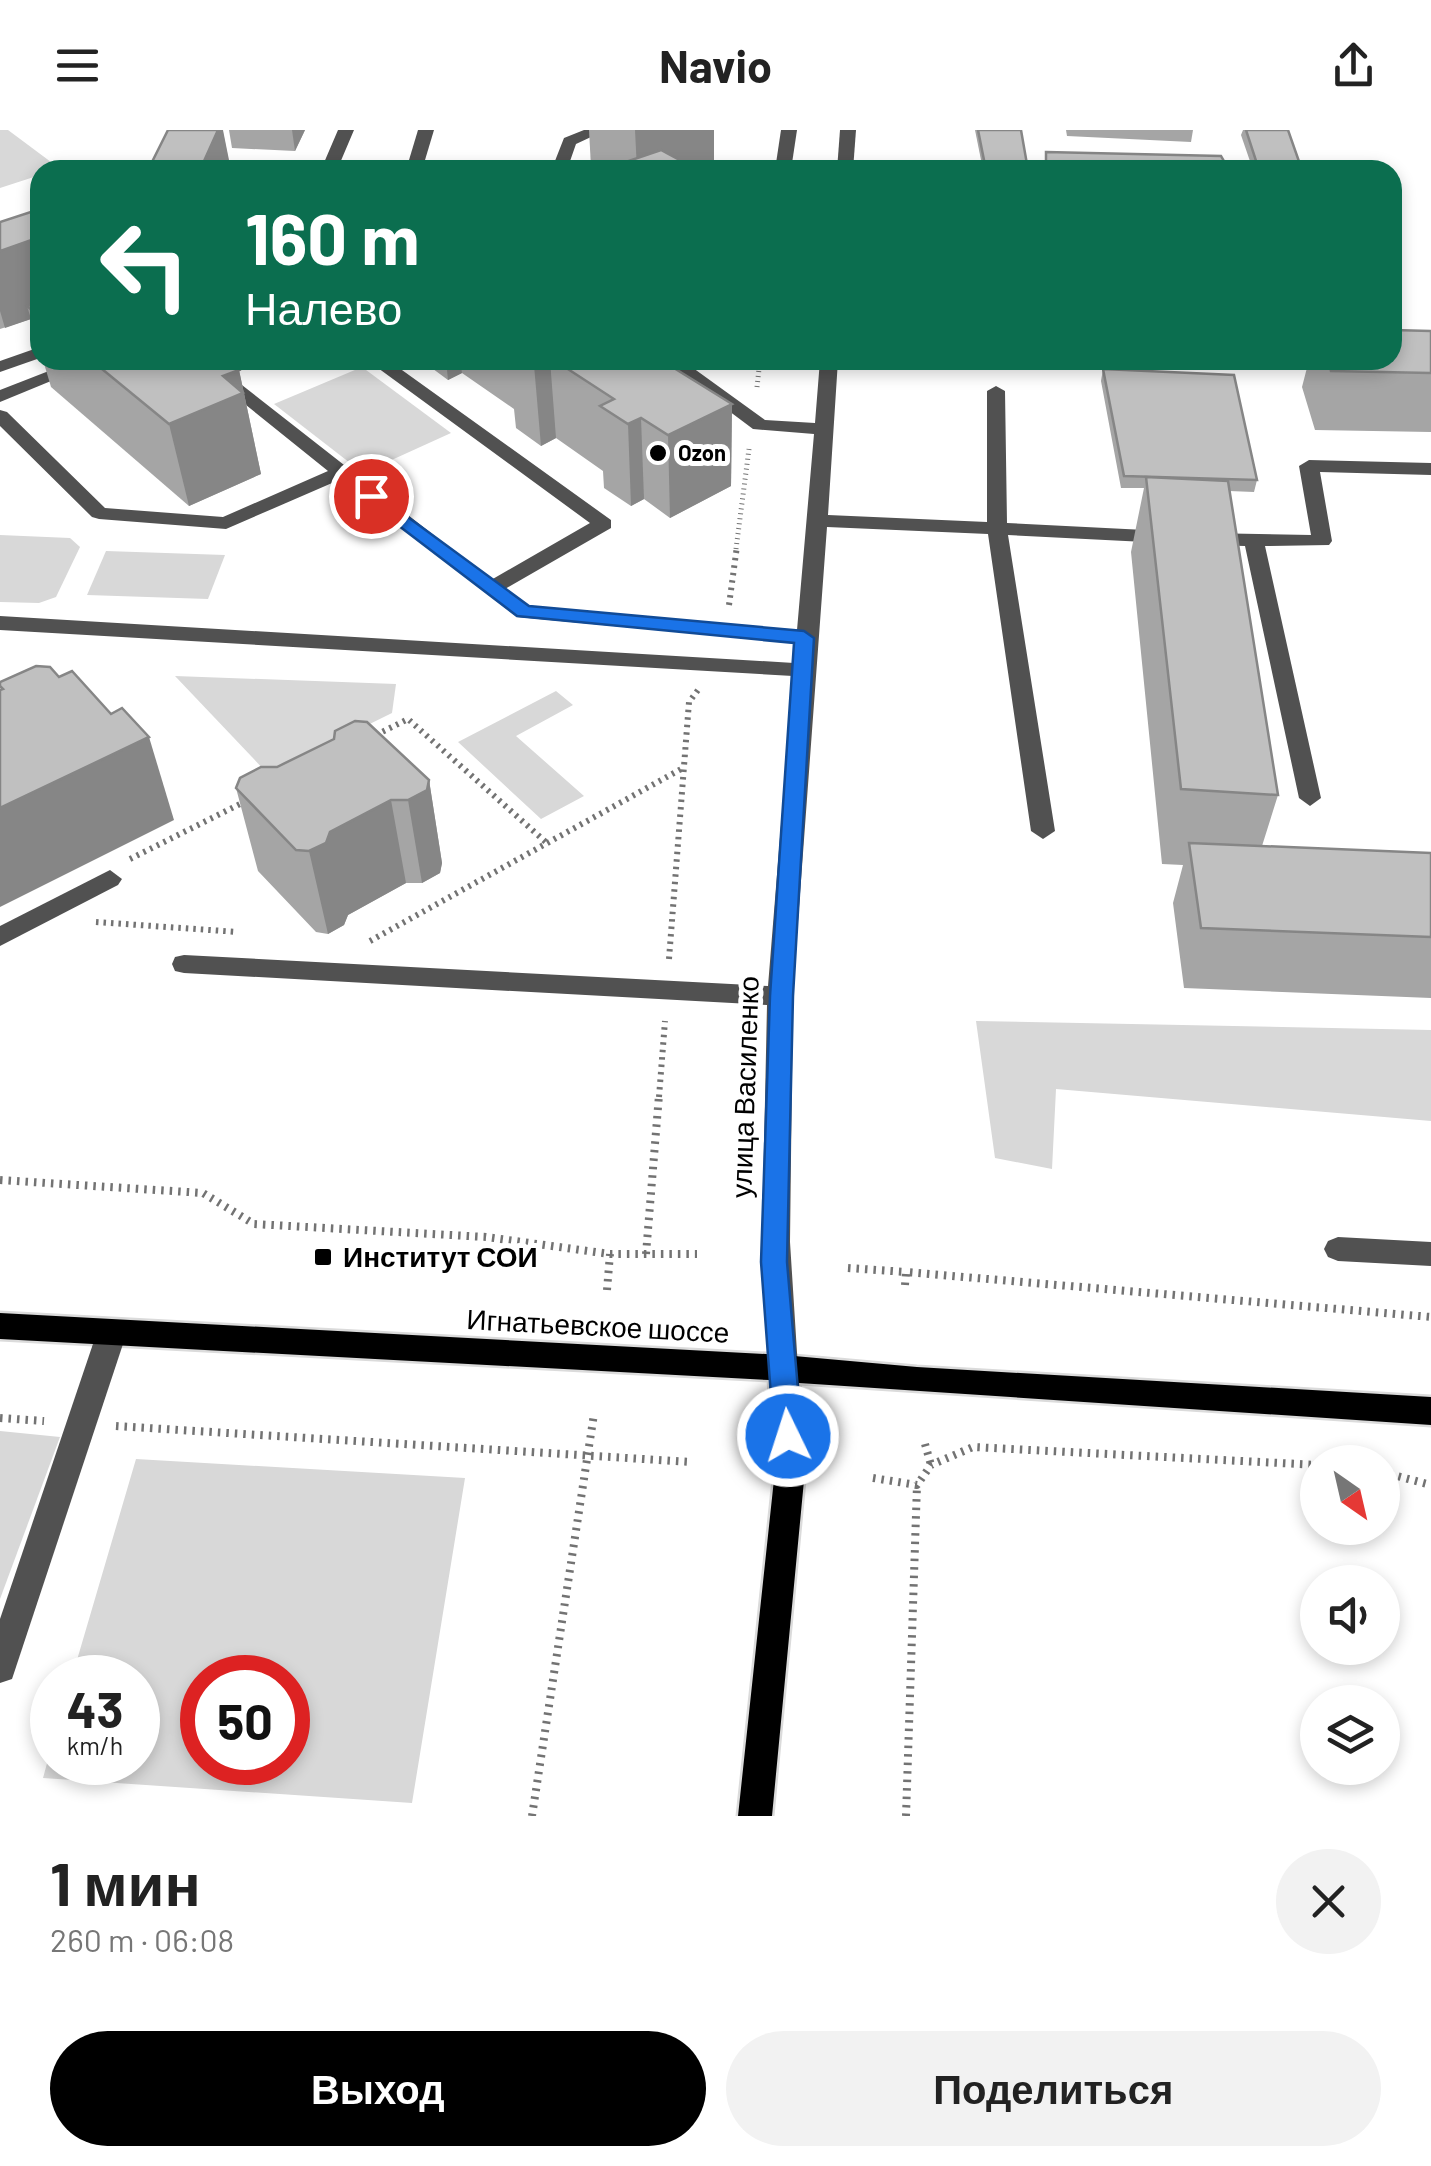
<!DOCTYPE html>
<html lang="ru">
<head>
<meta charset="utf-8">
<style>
  :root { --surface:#fff; --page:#f2f2f2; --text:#222; --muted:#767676; --accent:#000 }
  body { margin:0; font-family:Barlow,sans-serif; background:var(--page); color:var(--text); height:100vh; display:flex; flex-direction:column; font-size:38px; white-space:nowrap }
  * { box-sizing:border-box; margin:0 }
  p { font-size:32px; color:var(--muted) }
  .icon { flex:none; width:55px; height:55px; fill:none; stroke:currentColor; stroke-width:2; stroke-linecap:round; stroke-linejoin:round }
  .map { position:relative; height:1686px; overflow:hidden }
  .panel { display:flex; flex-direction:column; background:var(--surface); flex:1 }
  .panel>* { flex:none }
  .top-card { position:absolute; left:30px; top:30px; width:1372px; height:210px; border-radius:30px; box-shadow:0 5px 15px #0003; background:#0b6e4f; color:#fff; overflow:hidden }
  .needle { width:65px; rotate:146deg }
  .buttons { position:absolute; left:1300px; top:1315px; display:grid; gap:20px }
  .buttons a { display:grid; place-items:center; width:100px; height:100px; border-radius:50%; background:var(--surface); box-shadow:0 5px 15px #0003; font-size:50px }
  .speed { position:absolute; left:30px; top:1525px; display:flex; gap:20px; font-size:50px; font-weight:700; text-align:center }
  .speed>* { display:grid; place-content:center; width:130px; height:130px; border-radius:50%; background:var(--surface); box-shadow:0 5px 15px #0003; line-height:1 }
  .speed small { font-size:25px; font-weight:400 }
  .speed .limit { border:15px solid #d22; background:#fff; color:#111 }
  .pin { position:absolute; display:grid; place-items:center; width:85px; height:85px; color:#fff; margin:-42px; border:5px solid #fff; border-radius:50%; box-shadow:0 2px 10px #0007 }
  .me { position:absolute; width:110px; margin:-55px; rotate:356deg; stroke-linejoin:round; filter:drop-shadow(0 0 8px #0008) }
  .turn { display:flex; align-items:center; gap:35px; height:210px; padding:0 50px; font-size:45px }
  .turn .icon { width:130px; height:130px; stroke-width:2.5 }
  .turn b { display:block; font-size:70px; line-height:85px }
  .round { display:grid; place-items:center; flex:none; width:105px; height:105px; border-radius:52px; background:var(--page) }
  .headline { display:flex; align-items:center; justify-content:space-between; height:170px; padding:0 50px }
  h1 { font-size:60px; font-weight:700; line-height:75px }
  .action { display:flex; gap:20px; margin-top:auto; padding:20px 50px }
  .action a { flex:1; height:115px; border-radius:60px; background:var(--accent); color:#fff; font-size:40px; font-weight:700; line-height:115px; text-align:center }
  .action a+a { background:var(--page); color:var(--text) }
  header { display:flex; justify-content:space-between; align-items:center; height:130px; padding:0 50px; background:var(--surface); font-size:45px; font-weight:700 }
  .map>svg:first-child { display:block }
  .green { fill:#d8d8d8; fill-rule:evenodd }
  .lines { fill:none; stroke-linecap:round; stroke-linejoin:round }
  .major-casing { stroke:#dbdbdb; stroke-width:5 }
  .path-far2 { stroke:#737373; stroke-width:5; stroke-dasharray:1 4; stroke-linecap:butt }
  .path-far1 { stroke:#737373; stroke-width:6; stroke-dasharray:2.5 5; stroke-linecap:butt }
  .path { stroke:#737373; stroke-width:8; stroke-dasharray:2.5 6; stroke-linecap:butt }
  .minor { fill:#515151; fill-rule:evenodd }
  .major { fill:#000; fill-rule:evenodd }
  .wall { fill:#a5a5a5 }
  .shaded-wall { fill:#868686 }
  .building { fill:#c0c0c0; stroke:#868686; stroke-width:2.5 }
  .route { fill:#1a73e8; stroke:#114b97; stroke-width:2.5 }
  .poi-dot { fill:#000; stroke:#fff; stroke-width:4 }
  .labels { text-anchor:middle; stroke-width:10; stroke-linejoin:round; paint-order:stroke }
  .far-poi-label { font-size:22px; font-weight:bold; fill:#000; stroke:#fff; text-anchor:start }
  .street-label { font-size:28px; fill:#000; stroke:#fff }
  .poi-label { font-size:28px; font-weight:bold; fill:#000; stroke:#fff; text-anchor:start }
</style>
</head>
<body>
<header><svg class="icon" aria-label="menu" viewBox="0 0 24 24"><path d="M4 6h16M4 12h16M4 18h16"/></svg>Navio<svg class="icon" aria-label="share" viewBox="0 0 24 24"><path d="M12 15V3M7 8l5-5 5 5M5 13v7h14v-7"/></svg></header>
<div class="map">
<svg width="1431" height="1686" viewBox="0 0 1431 1686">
  <rect width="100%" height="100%" fill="#fff"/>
  <!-- green -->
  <g class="green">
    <path d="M0 0H8L59 38 40 40V45L0 58Z"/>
    <path d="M362 237 451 303 363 343 274 274Z"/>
    <path d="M0 405 70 408 80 417 56 467 39 473 0 472Z"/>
    <path d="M106 421 225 425 208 469 87 465Z"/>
    <path d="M175 546 396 554 392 583 268 644Z"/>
    <path d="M556 561 573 575 516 606 584 666 541 689 458 612Z"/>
    <path d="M976 891 1431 900V991L1056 959 1052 1039 995 1028Z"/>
    <path d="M0 1301 60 1307 0 1469Z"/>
    <path d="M136 1329 465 1348 412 1673 43 1648 52 1615V1632H138V1548L72 1547ZM202 1548H288V1632H202Z"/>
  </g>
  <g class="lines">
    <defs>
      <path id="major" d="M0 1183 783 1225 917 1237 1431 1267V1295L799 1253 805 1340 772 1686H738L775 1340 769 1250 0 1209Z"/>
    </defs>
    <!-- major casing -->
    <use href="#major" class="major-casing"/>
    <!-- path-far2 -->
    <g class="path-far2">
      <path d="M447 34 534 35"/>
      <path d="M757 257 760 230"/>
      <path d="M736 419 749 319"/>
    </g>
    <!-- path-far1 -->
    <g class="path-far1">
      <path d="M729 475 737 416"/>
      <path d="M376 605 408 589 548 714"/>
      <path d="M130 729 244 672"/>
      <path d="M96 792 238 802"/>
      <path d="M370 811 683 638"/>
      <path d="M669 829 689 572 698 560"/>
      <path d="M659 967 665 891"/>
    </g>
    <!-- path -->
    <g class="path">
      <path d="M0 1050 203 1063 254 1094 486 1107 610 1124H697"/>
      <path d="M646 1124 659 965"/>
      <path d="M848 1138 906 1142"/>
      <path d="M905 1155 906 1142 1431 1187"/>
      <path d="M607 1160 610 1124"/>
      <path d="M0 1288 44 1291"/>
      <path d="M116 1296 691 1332"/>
      <path d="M925 1314 931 1335"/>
      <path d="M1382 1342 1431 1355"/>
      <path d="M873 1348 917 1355 931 1335 973 1317 1318 1335"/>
      <path d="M532 1686 594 1284"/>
      <path d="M906 1686 917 1355"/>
    </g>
    <!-- minor -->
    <g class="minor">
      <path d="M338 0H354L337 40H167L178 29 323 35Z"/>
      <path d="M418 0H434L422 40H406Z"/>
      <path d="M584 0H606L576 14 569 34 576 40 555 39 553 36 564 8Z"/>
      <path d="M781 0H797L791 40H775Z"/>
      <path d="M840 0H856L853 40H837Z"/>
      <path d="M40 217V228L0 242V231Z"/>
      <path d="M77 230H102L0 272V260Z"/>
      <path d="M190 230H210L491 450 590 393 367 230H388L611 390V398L505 459 529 476 797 500 814 304 753 299 661 230H682L765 290 815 293 820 230H838L828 385 987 392V261L996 256 1005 261 1007 393 1165 401 1175 407 1165 413 1008 405 1055 701 1043 709 1031 701 988 404 827 397 793 859 790 1112 798 1238 793 1247 783 1251 773 1247 768 1238 762 1112 767 875 184 843 175 841 172 834 175 827 184 825 768 856 793 546 0 500V486L794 533 796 513 517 487 339 350 226 399 99 389 92 387 0 296V280L7 282 105 378 223 387 328 341Z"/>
      <path d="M1309 330 1431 333V345L1320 342 1332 411 1329 415 1265 416 1321 668 1310 676 1299 668 1245 416 1205 415 1195 409 1205 403 1311 405 1299 336Z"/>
      <path d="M110 740 122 749 118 755 0 816V796Z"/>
      <path d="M1338 1107 1431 1112V1136L1338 1131 1328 1127 1324 1119 1328 1111Z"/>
      <path d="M111 1192 121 1196 126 1205 16 1537 12 1549 0 1553V1489L96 1205 101 1196Z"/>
    </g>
    <!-- major -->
    <use href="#major" class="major"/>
  </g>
  <!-- wall -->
  <g class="wall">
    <path d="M229 0H305L295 21 232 18Z"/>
    <path d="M589 0H714V33L699 40H596L591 37Z"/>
    <path d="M975 0H1021L1028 40H983Z"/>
    <path d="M1066 0H1193L1191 12 1067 6Z"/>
    <path d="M1243 0H1288L1302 40H1253L1241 5Z"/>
    <path d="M40 79V220L31 189 0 199V92Z"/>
    <path d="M1392 156 1398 172 1395 184H1392Z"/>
    <path d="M1431 201V302L1315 300 1302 257 1309 230H1392Z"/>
    <path d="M43 230H226L239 240 261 344 189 376 51 257Z"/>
    <path d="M424 230H661L732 274 731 356 670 388 644 369 631 376 604 358 603 341 556 308 541 316 516 298 514 279 462 243 448 250 425 233Z"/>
    <path d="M1103 239 1257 350 1254 362 1229 361 1278 665 1262 716 1431 723V868L1184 858 1173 773 1183 735 1162 734 1131 422 1144 358H1121L1101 251Z"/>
    <path d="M429 650 442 733 440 743 422 753H406L348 785 344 795 328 804 316 802 258 741 236 658Z"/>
  </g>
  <!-- shaded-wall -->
  <g class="shaded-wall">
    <path d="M218 0H223L231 40H200Z"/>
    <path d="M292 0H305L295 21Z"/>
    <path d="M635 0H714V33L699 40H637Z"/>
    <path d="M40 107V186L27 176 31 189 5 198 0 181V121Z"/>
    <path d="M446 230H460L462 243 448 250Z"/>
    <path d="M544 230H550L556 308 541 316 534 235Z"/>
    <path d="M239 240 261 344 189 376 169 294 223 246Z"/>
    <path d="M732 274 731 356 670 388 668 305Z"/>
    <path d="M641 288 644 369 631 376 628 294Z"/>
    <path d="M149 607 174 690 0 777V678Z"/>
    <path d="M429 650 442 733 440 743 422 753 408 670Z"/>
    <path d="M391 670 406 753 348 785 344 795 328 804 309 721 330 702Z"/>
  </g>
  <!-- building -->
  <g class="building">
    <path d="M168 0H218L200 40H148Z"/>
    <path d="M978 0H1021L1028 40H986Z"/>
    <path d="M1246 0H1288L1302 40H1259Z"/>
    <path d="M661 20 698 40H602Z"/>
    <path d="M1046 22 1221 26 1229 40H1046Z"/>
    <path d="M40 79V107L0 121V92Z"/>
    <path d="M1392 156 1398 172H1392Z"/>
    <path d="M40 171V187L27 176Z"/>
    <path d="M1392 200 1431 201V243L1331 241 1328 230H1392Z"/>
    <path d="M91 230H226L239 240 223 246 243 263 169 294Z"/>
    <path d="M528 230H544L534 235Z"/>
    <path d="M554 230H661L732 274 668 305 641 288 628 294 600 276 614 269Z"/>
    <path d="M1103 239 1234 245 1257 350 1124 346Z"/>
    <path d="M1146 347 1228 351 1278 665 1181 659Z"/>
    <path d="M36 536 50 537 59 547 72 541 111 584 122 578 149 607 0 678V560L3 559 0 556V552Z"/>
    <path d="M355 591 367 592 429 650 427 660 408 670H391L330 702 326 713 309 721 296 720 236 658 240 648 261 637H277L334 609 335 601Z"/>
    <path d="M1189 713 1431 723V807L1201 798Z"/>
  </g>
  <!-- route -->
  <path class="route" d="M371 360 529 476 804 501 814 508 793 866 787 1132 802 1306 798 1315 788 1319 778 1315 774 1306 761 1132 770 866 794 513 517 486 365 370 362 366Z"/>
  <!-- markers -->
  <g class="poi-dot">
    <circle cx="658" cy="323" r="10"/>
    <rect x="313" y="1117" width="20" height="20" rx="5"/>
  </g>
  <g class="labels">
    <!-- far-poi labels -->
    <g class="far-poi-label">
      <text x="678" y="331">Ozon</text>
    </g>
    <!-- street labels -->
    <g class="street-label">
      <text transform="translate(745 957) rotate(-88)" y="10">улица Василенко</text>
      <text transform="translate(598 1196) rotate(3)" y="10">Игнатьевское шоссе</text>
    </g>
    <!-- poi labels -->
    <g class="poi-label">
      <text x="343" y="1137">Институт СОИ</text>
    </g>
  </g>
</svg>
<div class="buttons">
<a><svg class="needle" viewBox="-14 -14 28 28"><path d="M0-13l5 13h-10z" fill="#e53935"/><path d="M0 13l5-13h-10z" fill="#767676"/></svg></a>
<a><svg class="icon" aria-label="sound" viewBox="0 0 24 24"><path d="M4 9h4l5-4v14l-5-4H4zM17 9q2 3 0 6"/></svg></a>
<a><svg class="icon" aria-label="layers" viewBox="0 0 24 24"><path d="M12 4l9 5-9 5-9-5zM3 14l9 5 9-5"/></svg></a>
</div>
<div class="speed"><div>43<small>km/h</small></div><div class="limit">50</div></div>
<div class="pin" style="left:371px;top:366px;background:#d93025"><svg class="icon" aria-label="arrive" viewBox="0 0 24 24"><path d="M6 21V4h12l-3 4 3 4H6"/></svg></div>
<svg class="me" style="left:788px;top:1306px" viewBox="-20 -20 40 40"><circle r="17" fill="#1a73e8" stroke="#fff" stroke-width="3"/><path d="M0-11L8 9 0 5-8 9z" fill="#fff"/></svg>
<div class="top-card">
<div class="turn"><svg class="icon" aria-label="left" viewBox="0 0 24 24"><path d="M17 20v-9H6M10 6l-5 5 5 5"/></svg><div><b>160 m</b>Налево</div></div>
</div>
</div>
<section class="panel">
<div class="headline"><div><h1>1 мин</h1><p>260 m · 06:08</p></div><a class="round"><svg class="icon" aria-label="close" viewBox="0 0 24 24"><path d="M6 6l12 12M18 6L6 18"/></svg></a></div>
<div class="action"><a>Выход</a><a>Поделиться</a></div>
</section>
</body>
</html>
